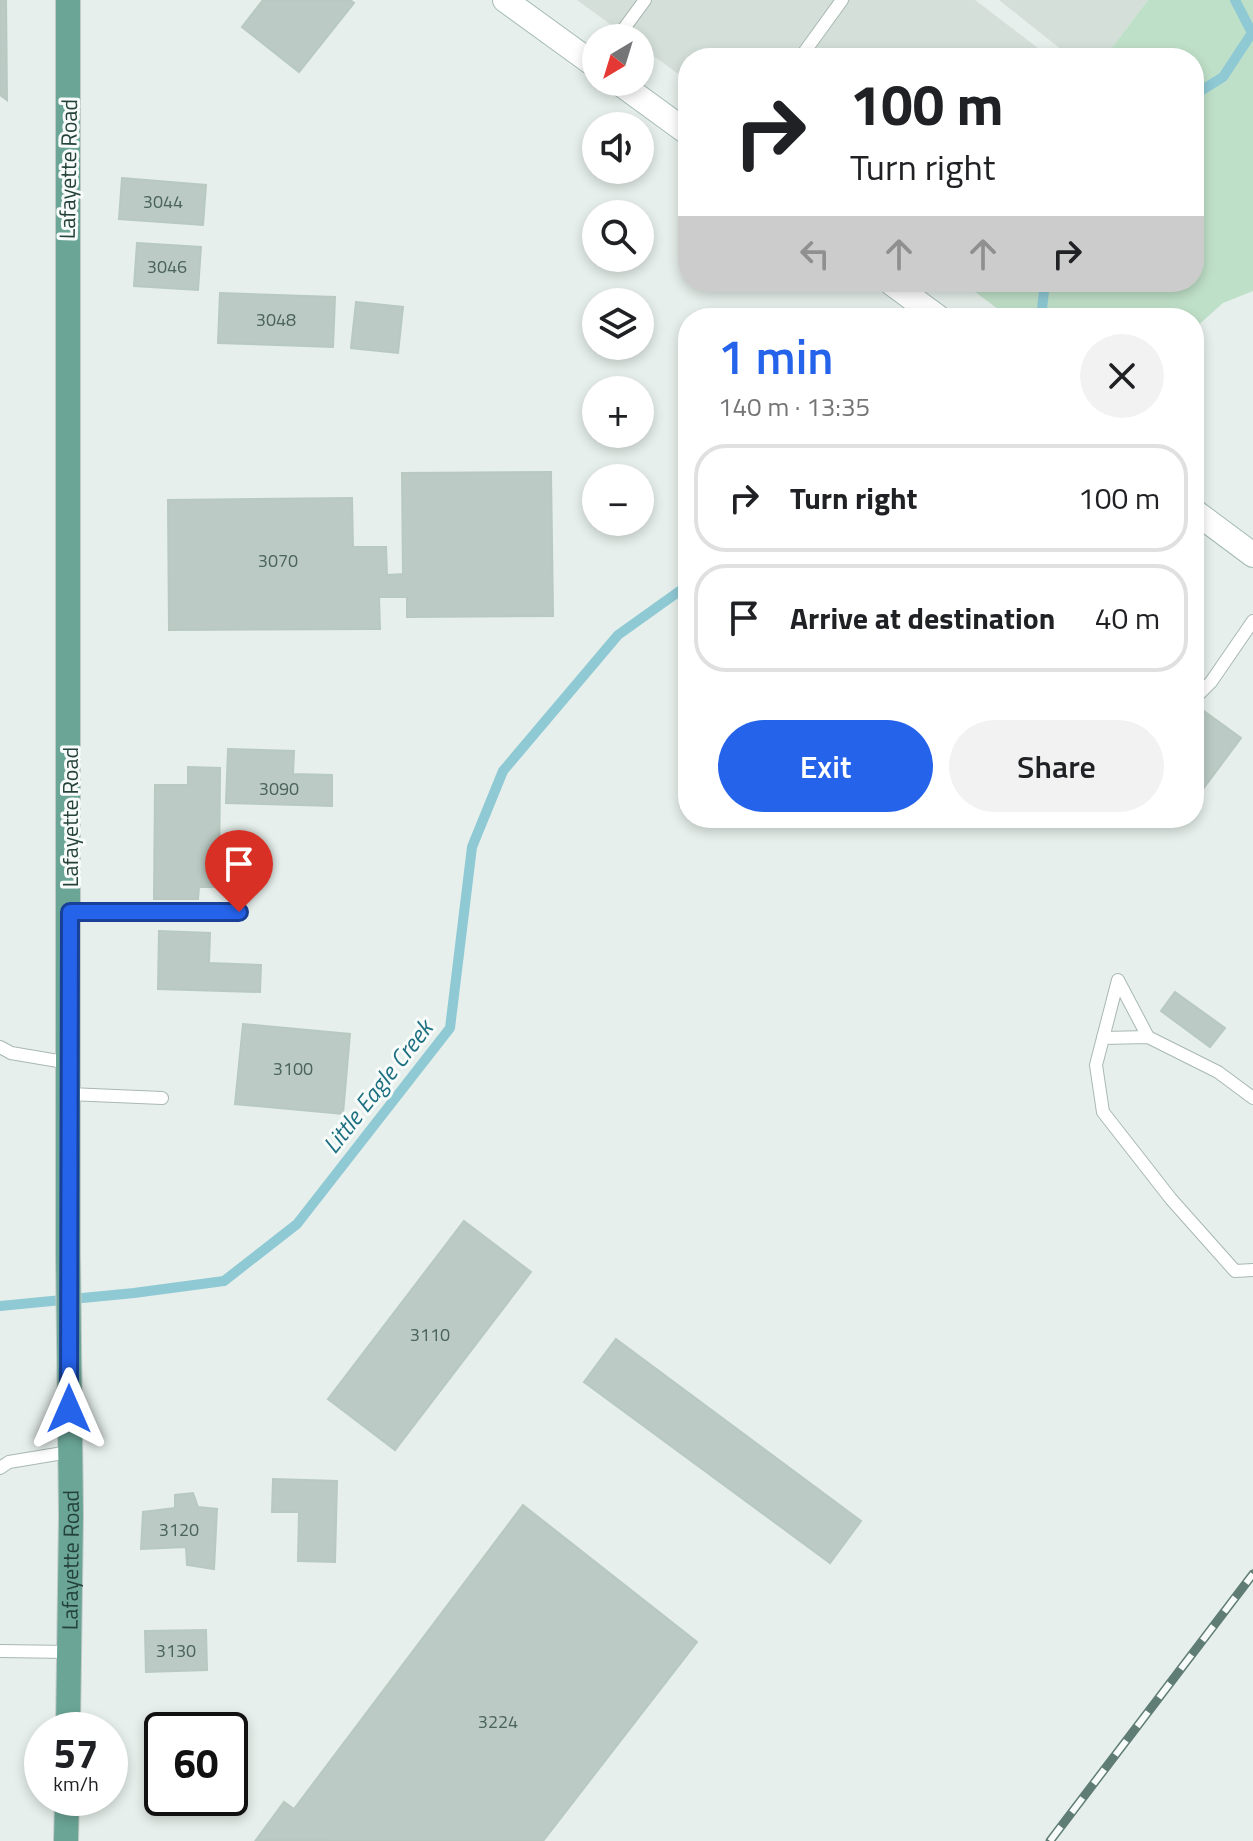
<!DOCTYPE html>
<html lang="en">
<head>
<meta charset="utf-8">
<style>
  :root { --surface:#fff; --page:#f2f2f2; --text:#202124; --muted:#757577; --line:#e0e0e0; --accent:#2563eb }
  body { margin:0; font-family:"Titillium Web",sans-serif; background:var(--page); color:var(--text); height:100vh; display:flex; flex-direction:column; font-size:30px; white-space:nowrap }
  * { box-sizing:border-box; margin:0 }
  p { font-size:26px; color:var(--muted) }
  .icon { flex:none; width:44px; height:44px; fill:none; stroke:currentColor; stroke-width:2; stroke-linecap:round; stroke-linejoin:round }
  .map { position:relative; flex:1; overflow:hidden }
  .side { position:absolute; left:678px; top:308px; width:526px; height:520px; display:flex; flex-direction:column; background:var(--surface); border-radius:32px; box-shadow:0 4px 12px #0003 }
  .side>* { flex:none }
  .top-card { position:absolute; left:678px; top:48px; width:526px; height:244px; border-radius:32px; box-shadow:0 4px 12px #0003; background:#fff; color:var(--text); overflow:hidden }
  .needle { width:52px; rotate:218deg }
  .tools { position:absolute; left:582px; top:24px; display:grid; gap:16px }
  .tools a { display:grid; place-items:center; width:72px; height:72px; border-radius:50%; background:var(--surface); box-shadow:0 4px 12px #0003; font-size:40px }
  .speed { position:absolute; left:24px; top:1712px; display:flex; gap:16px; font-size:40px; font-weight:700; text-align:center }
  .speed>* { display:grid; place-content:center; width:104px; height:104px; border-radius:50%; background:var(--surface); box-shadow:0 4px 12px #0003; line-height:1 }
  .speed small { font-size:20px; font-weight:400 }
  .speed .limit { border:4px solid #111; border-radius:12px; background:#fff; color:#111 }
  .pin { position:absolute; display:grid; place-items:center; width:68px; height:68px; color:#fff; margin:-82px -34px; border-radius:50% 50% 50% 0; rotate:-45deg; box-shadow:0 0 8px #0007 }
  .pin .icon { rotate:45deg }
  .me { position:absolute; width:88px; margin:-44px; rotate:0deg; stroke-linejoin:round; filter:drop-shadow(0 0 6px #0008) }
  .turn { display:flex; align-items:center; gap:28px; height:168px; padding:0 40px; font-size:36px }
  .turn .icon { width:104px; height:104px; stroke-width:2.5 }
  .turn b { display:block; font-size:56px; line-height:68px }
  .lanes { display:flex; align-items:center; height:76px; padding:0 40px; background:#0003; justify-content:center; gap:40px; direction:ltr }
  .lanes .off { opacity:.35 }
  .round { display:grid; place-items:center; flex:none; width:84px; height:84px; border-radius:42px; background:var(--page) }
  .headline { display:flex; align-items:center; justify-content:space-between; height:136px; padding:0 40px }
  h1 { font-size:48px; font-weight:600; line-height:60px; color:var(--accent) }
  .button { display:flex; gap:16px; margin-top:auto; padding:16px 40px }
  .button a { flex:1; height:92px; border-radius:48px; background:var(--accent); color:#fff; font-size:32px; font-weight:600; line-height:92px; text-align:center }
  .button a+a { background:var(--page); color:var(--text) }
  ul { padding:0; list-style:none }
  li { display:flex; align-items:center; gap:24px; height:108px; margin:0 16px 12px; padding:0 24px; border:4px solid var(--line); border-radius:32px }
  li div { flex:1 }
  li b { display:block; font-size:30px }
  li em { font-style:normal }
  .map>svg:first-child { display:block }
  .built { fill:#d4dfda }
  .green { fill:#bfe0c8 }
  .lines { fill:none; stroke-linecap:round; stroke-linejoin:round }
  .stream { stroke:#8ec9d4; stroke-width:10 }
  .building { fill:#bbcac4; stroke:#b8c9c2; stroke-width:2 }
  .lane-casing { stroke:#a8b8b2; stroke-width:14 }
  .secondary-casing { stroke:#a4bbb3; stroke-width:26 }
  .primary-casing { stroke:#c2cac8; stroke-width:26 }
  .lane { stroke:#fff; stroke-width:12 }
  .secondary { stroke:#fff; stroke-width:24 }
  .primary { stroke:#6aa596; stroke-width:24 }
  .rail-casing { stroke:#5f7d75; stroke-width:9 }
  .rail { stroke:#f7fbf9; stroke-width:6; stroke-dasharray:18; stroke-linecap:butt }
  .route-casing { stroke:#184099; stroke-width:20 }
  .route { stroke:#2563eb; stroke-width:14 }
  .labels { text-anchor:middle; stroke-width:6; stroke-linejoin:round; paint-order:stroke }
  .number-label { font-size:18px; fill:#4a645c }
  .street-label { font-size:22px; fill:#24423a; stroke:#f7fbf9 }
  .water-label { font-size:24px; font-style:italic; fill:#1c6f80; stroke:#f7fbf9 }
</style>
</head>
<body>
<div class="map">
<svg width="1253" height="1841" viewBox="0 0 1253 1841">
  <rect width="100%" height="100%" fill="#e6efeb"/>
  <!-- built -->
  <g class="built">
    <path d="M577 0H975L1051 58H688V81L640 46V38H629Z"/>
    <path d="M999 0H1148L1104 58H1072Z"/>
  </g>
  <!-- green -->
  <path class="green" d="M1148 0H1253V291L1223 303 1194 329V318H1010L962 282H1194V58H1104Z"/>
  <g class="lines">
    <!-- stream -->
    <g class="stream">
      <path d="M1194 95 1223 77 1252 33 1235 0"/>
      <path d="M1041 318 1045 282"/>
      <path d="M0 1306 134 1293 224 1281 297 1224 450 1028 472 847 503 771 618 635 688 585"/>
    </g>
  </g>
  <!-- building -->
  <g class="building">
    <path d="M0 0H6L7 100 0 95Z"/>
    <path d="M263 0H350L354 3 299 72 242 27Z"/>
    <path d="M122 178 206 185 203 225 119 219Z"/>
    <path d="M137 243 201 247 198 290 134 286Z"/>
    <path d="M220 293 335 297 333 347 218 343Z"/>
    <path d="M356 302 403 307 398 353 351 348Z"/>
    <path d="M551 472 553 616 407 617V597H379L380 629 169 630 168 500 352 498 353 547H386L387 575 403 574 402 473Z"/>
    <path d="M1197 706 1241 738 1194 801V710Z"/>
    <path d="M228 749 294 751 293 774 332 775V806L226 803Z"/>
    <path d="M188 767 220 768 219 887H199L198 899H154L155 785H188Z"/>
    <path d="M159 931 210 933 209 963 261 965 260 992 158 989Z"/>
    <path d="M1175 992 1225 1028 1210 1047 1161 1011Z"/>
    <path d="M243 1024 350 1034 343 1114 235 1104Z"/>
    <path d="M464 1221 531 1272 395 1450 328 1399Z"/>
    <path d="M616 1339 861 1521 830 1563 584 1382Z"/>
    <path d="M273 1479 337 1481 335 1562 298 1561 299 1512H272Z"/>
    <path d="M193 1493 198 1507 217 1509 214 1569 187 1565 186 1547 141 1549 143 1512 175 1508V1495Z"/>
    <path d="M523 1505 697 1642 543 1841 256 1840 284 1802 294 1809Z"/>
    <path d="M206 1630 207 1670 146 1672 145 1631Z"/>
  </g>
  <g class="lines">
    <defs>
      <g id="lane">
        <path d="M617 38 645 0"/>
        <path d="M800 58 842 0"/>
        <path d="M1194 699 1211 682 1253 621"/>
        <path d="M70 912H239"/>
        <path d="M1103 1038 1118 980 1148 1037"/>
        <path d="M0 1047 11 1053 70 1063"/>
        <path d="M69 1094 162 1098"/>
        <path d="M1253 1098 1218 1072 1148 1037 1103 1038 1096 1065 1103 1112 1171 1199 1235 1271 1253 1270"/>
        <path d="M0 1468 9 1462 69 1452"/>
        <path d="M0 1651 69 1652"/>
      </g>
      <g id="secondary">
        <path d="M505 0 596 66"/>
        <path d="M618 82 688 133"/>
        <path d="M890 282 939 318"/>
        <path d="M1194 511 1253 555"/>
      </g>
      <g id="primary">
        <path id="s1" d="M68 1730 71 1515 68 1253V0"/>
        <path d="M66 1841 67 1798"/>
      </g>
    </defs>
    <!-- lane casing -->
    <use href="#lane" class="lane-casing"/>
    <!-- secondary casing -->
    <use href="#secondary" class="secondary-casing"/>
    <!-- primary casing -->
    <use href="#primary" class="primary-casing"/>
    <!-- lane -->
    <use href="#lane" class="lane"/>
    <!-- secondary -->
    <use href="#secondary" class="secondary"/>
    <!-- primary -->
    <use href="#primary" class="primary"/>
    <defs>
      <path id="rail" d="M1050 1841 1253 1574"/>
    </defs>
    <!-- rail casing -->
    <use href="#rail" class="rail-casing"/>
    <!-- rail -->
    <use href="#rail" class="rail"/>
  </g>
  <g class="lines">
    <defs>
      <path id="route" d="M69 1409 70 912H239"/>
    </defs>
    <!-- route casing -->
    <use href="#route" class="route-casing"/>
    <!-- route -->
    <use href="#route" class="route"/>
  </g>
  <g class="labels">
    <!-- number labels -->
    <g class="number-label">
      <text x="163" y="208">3044</text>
      <text x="167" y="273">3046</text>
      <text x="276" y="326">3048</text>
      <text x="278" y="567">3070</text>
      <text x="279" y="795">3090</text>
      <text x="293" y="1075">3100</text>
      <text x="430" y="1341">3110</text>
      <text x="179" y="1536">3120</text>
      <text x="176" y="1657">3130</text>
      <text x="498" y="1728">3224</text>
    </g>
    <!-- street labels -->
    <g class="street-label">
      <text transform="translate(68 169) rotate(-89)" y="8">Lafayette Road</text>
      <text transform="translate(70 817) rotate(-90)" y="8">Lafayette Road</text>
      <text dy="8" stroke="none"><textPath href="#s1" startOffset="170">Lafayette Road</textPath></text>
    </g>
    <!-- water labels -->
    <g class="water-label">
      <text transform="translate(378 1087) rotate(-52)" y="8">Little Eagle Creek</text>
    </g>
  </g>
</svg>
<div class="tools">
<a><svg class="needle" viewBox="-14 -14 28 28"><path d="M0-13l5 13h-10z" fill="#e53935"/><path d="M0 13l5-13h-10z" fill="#757577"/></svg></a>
<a><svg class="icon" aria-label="sound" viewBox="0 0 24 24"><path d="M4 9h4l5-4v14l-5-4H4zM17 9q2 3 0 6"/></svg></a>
<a><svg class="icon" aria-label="search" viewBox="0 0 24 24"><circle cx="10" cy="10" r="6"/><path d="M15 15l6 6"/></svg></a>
<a><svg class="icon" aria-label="layers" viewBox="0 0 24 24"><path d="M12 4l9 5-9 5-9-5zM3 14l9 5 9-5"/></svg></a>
<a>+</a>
<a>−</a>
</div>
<div class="speed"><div>57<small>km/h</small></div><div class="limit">60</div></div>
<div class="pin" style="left:239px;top:912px;background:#d93025"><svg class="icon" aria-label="arrive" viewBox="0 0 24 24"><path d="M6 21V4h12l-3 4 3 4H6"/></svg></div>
<svg class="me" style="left:69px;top:1409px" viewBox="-20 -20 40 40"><path d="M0-17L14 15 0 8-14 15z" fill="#2563eb" stroke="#fff" stroke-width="4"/></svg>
<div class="top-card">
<div class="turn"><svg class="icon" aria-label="right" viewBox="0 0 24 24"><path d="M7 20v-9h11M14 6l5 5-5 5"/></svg><div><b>100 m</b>Turn right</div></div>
<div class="lanes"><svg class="icon off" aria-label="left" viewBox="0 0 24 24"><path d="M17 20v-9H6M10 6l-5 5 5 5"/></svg><svg class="icon off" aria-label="ahead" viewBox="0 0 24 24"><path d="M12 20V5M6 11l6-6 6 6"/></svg><svg class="icon off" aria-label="ahead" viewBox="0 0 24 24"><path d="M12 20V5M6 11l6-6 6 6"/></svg><svg class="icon" aria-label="right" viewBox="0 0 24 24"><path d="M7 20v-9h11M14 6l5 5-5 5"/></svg></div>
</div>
<section class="side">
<div class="headline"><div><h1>1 min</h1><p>140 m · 13:35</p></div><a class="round"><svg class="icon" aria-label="close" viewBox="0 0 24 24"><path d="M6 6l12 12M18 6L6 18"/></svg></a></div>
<ul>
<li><svg class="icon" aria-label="right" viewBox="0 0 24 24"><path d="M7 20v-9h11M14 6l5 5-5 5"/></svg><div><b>Turn right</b></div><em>100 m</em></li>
<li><svg class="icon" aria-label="arrive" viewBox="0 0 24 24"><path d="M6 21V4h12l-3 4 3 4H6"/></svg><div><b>Arrive at destination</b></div><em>40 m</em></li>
</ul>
<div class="button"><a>Exit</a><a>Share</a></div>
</section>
</div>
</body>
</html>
